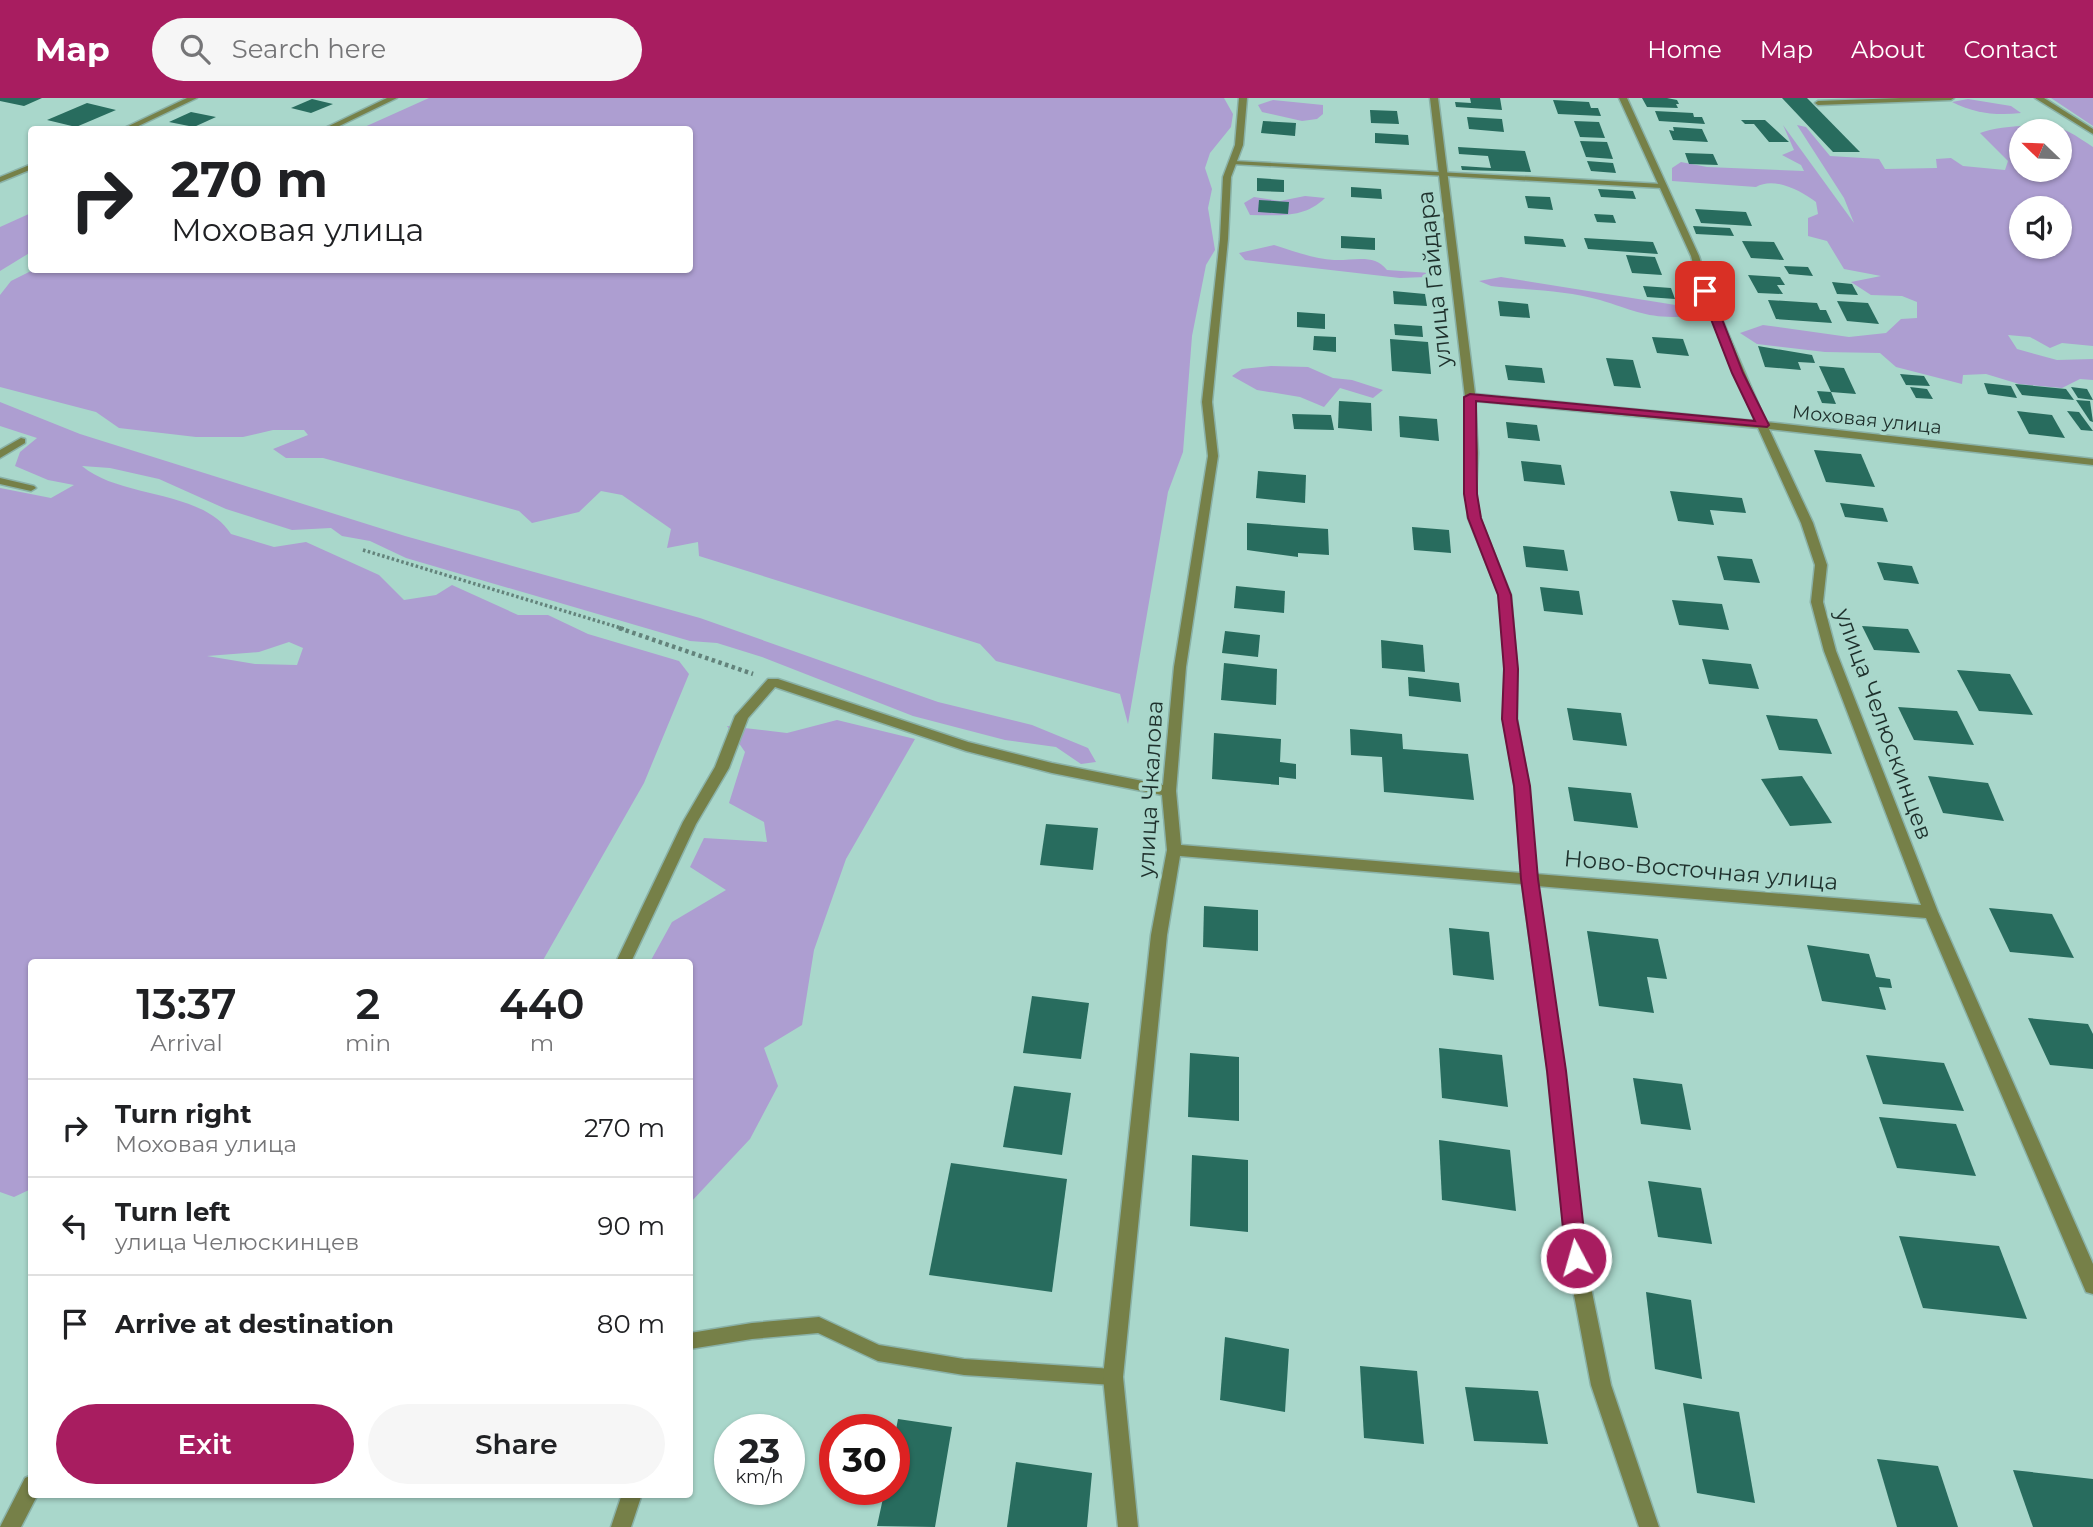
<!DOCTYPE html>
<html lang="en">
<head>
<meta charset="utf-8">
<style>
  :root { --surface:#fff; --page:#f6f6f6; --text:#202124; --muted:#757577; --line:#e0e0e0; --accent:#a81d60 }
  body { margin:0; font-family:Montserrat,sans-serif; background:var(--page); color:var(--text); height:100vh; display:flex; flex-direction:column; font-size:26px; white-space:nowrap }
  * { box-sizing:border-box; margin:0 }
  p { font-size:23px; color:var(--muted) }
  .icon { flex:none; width:38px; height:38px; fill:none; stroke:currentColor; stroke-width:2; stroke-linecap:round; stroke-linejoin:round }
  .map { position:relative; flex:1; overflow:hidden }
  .sheet { position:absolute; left:28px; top:861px; width:665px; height:539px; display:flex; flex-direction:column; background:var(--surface); border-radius:7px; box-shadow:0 2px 5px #0004 }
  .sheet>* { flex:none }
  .top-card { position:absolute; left:28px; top:28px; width:665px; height:147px; border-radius:7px; box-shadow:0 2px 5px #0004; background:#fff; color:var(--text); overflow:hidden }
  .needle { width:46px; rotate:293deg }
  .buttons { position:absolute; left:2009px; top:21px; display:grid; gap:14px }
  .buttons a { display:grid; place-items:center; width:63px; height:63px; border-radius:50%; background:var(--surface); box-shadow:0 2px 5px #0004; font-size:35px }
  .speed { position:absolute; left:714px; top:1316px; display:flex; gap:14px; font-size:35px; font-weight:700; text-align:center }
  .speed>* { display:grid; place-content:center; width:91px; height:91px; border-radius:50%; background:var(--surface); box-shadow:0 2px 5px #0004; line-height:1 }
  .speed small { font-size:18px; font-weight:400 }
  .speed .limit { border:10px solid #d22; background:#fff; color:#111 }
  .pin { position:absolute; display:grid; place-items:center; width:60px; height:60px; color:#fff; margin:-30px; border-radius:14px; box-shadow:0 4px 10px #0006 }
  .me { position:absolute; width:77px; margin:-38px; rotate:354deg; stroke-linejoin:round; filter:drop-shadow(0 0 5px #0008) }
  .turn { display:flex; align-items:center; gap:24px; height:147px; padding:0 28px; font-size:32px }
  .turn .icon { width:91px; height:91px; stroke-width:2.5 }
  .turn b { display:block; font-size:49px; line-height:60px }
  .eta { display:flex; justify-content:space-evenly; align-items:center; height:119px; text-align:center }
  .eta b { font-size:42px; font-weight:600; line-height:49px }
  .action { display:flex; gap:14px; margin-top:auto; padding:14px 28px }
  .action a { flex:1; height:80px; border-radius:42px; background:var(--accent); color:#fff; font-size:28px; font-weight:600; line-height:80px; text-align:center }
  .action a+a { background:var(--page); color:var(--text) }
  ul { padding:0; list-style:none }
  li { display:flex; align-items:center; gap:21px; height:98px; padding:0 28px; border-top:2px solid var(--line) }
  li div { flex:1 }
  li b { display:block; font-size:26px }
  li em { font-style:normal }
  header { display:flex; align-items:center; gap:42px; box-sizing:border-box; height:98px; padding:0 35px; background:var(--accent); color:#fff }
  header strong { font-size:33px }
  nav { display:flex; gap:38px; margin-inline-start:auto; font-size:24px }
  .search { width:490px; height:63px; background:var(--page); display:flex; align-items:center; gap:18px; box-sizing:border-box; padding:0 24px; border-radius:38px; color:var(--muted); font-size:26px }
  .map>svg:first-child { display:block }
  .green { fill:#ad9ed1; fill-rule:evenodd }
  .building { fill:#286c5e }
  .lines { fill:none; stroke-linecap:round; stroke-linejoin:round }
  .lane-casing { stroke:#8ab2a8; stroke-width:3 }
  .street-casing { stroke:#8ab2a8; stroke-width:3 }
  .path-far1 { stroke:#63837b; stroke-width:3.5; stroke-dasharray:2.5 2.5; stroke-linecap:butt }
  .path { stroke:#63837b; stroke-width:4.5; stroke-dasharray:3.5 3.5; stroke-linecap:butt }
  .lane { fill:#768048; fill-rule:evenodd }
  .street { fill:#768048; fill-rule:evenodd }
  .route { fill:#a81d60; stroke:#6d133e; stroke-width:2 }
  .labels { text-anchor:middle; stroke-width:7; stroke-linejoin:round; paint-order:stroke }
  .far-street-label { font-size:19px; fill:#1e302c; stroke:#a9d7cb }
  .street-label { font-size:23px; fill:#1e302c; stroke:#a9d7cb }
</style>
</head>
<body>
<header>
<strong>Map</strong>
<div class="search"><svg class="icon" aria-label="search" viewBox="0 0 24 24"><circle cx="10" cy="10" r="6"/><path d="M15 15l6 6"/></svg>Search here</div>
<nav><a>Home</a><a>Map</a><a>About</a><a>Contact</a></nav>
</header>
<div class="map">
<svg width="2093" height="1429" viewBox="0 0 2093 1429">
  <rect width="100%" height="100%" fill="#a9d7cb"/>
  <!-- green -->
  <g class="green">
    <path d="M429 0H1224L1233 16 1231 29 1210 55 1205 70 1212 91 1208 110 1215 152 1206 167 1192 238 1183 354 1168 394 1128 626 1120 596 996 563 980 546 699 458 698 444 667 450 671 431 622 397 601 393 579 414 532 425 519 413 323 360H286L273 351 308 337 304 332H273L243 339H196L119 330 96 314 0 289V197L11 183 33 172H690V32L360 31Z"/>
    <path d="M2051 0H2093V28Z"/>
    <path d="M1968 1 2011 8 2021 15C1996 18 1974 15 1952 4Z"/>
    <path d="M1273 2 1323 7V16L1317 21 1302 23 1262 14 1258 7Z"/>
    <path d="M1783 27 1854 125 1844 100 1797 27 1806 29 1830 58 1879 61 1885 71 1937 70 1936 61 1951 60 1963 68 2005 72 2008 63 1980 35C2000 27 2050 24 2069 34 2077 38 2085 44 2093 49V248L2062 245 2050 250 2030 239 2008 237 2017 251 2057 262 2093 261V282L2080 281 2062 290 2019 286 1986 276 1963 277 1962 286 1896 269 1880 255 1825 254 1757 246 1740 235 1763 227 1849 239 1886 235 1901 221 1917 220V204L1902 198 1871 197 1851 184 1881 178 1844 171 1827 143 1808 138V120L1818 116 1816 104C1801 93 1774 78 1756 89L1672 83V70L1681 64 1707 69 1804 73 1801 67 1782 57 1794 52ZM2021 33H2060V72H2021ZM2021 110H2060V149H2021Z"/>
    <path d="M1305 98 1325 100C1304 121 1278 117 1250 117L1244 105 1254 99 1280 103Z"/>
    <path d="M31 115V154L0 173V129Z"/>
    <path d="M1274 147C1293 153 1315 161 1334 162 1353 163 1374 155 1387 172L1430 175 1426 179 1400 180 1245 162 1239 155Z"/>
    <path d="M1501 179 1688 209 1690 218C1651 222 1636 213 1600 202 1566 192 1526 192 1491 188L1479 183Z"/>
    <path d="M1271 268 1308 269 1333 280 1352 282 1383 292 1373 300 1340 290 1324 309 1300 299 1257 292 1232 278 1242 271Z"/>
    <path d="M0 304 80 336 405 438 700 520 938 604 1032 627 1088 650 1096 664 1081 666 1056 649 1005 642 913 618 762 559 717 545 690 543 406 460 370 443 342 438 331 430 292 432 226 411 159 381 110 370 82 368C121 401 202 391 231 436L274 449 306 444 379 477 404 502 436 497 452 487 518 517H548L588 536 679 563 689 576 644 685 542 864H32L31 1091 14 1099 0 1094V390L51 400 74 387 48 382 15 368 20 354 37 340 0 328ZM289 544 303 550 297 567 255 566 207 558 259 554Z"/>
    <path d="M837 622 915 641 846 761 814 852 802 927 764 950 778 988 750 1041 690 1105V864H650L672 824 726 792 690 769 704 740 767 744 764 724 729 705 745 654 727 628 787 635Z"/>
  </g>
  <!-- building -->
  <g class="building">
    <path d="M0 0H42L24 8 0 3Z"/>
    <path d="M1470 0H1500L1502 12 1456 9 1455 4 1471 5Z"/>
    <path d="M1642 0H1667L1677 2 1679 6H1676L1678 10 1647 9Z"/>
    <path d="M1782 0H1807L1860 54H1833Z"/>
    <path d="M312 1 333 6 311 15 291 10Z"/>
    <path d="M1553 2 1589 4 1591 10H1598L1601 18 1558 16Z"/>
    <path d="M87 5 116 12 76 29 47 22Z"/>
    <path d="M1370 12 1397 13 1399 26 1371 25Z"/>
    <path d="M1655 13 1693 15 1694 19H1702L1705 26 1659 23Z"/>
    <path d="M191 14 216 19 194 29 169 24Z"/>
    <path d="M1467 19 1502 21 1504 34 1469 31Z"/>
    <path d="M1741 22H1765L1789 44H1769L1754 26H1745Z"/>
    <path d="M1263 23 1296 25 1295 38 1261 35Z"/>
    <path d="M1574 23 1599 24 1605 40 1580 39Z"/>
    <path d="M1673 29 1702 31 1708 44 1673 42 1669 32 1674 33Z"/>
    <path d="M1375 35 1408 37 1409 47 1375 45Z"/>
    <path d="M1580 43 1607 44 1613 61 1586 59Z"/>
    <path d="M1458 49 1525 53 1531 74 1462 72 1461 68 1491 70 1488 58 1459 56Z"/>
    <path d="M1685 55 1713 56 1718 67 1689 66Z"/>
    <path d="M1587 63 1613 65 1616 75 1591 73Z"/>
    <path d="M1257 80 1284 82V94L1257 93Z"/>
    <path d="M1351 89 1381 91 1382 101 1351 99Z"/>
    <path d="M1598 91 1633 93 1636 101 1601 99Z"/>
    <path d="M1525 98 1550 99 1553 112 1528 110Z"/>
    <path d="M1259 102 1289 104 1288 116 1258 114Z"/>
    <path d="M1695 111 1746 114 1752 128 1701 125Z"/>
    <path d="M1594 116 1613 117 1616 125 1597 124Z"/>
    <path d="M1693 128 1730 130 1734 138 1696 136Z"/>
    <path d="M1341 138 1375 140V152L1341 150Z"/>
    <path d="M1524 138 1563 141 1566 149 1525 146Z"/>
    <path d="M1584 140 1653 144 1658 156 1588 151Z"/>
    <path d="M1742 143 1774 144 1784 162 1751 160Z"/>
    <path d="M1626 157 1655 159 1662 177 1632 175Z"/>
    <path d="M1784 168 1808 169 1813 178 1789 176Z"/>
    <path d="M1748 177 1780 179 1785 187H1777L1783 196 1758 195Z"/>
    <path d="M1832 184 1852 186 1858 197 1837 196Z"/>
    <path d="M1643 188 1671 190 1675 201 1647 199Z"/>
    <path d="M1393 193 1425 196 1427 208 1394 206Z"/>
    <path d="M1768 202 1817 205 1820 212H1826L1832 225 1776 221Z"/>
    <path d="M1498 203 1528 206 1530 220 1500 218Z"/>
    <path d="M1837 203 1868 205 1879 226 1847 223Z"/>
    <path d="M1297 214 1325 216V231L1297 229Z"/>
    <path d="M1394 226 1422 228 1423 239 1395 237Z"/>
    <path d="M1314 238 1336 239V254L1313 252Z"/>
    <path d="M1652 239 1683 241 1689 258 1657 255Z"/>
    <path d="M1390 241 1428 244 1431 276 1392 273Z"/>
    <path d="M1758 248 1812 257 1815 265 1798 264 1801 272 1765 269Z"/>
    <path d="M1606 260 1633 262 1641 290 1614 288Z"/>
    <path d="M1505 267 1542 270 1545 285 1508 282Z"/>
    <path d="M1819 268 1844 270 1856 296 1831 294Z"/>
    <path d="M1900 276 1924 278 1930 288 1906 287Z"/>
    <path d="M1984 285 2011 288 2017 300 1988 296Z"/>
    <path d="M2015 286 2066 291 2074 302 2022 297Z"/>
    <path d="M1910 289 1927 291 1933 301 1916 300Z"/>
    <path d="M2071 289 2087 291 2093 302 2078 300Z"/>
    <path d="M1817 293 1831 294 1836 306 1822 305Z"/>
    <path d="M2076 302 2090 303 2093 324 2090 323Z"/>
    <path d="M1339 303 1371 305 1372 333 1338 330Z"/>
    <path d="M2017 313 2052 317 2065 340 2029 336Z"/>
    <path d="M2067 313 2079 314 2093 333 2081 332Z"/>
    <path d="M1292 316 1331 317 1334 332 1294 331Z"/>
    <path d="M1399 318 1437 321 1439 343 1400 339Z"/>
    <path d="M1506 324 1537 327 1540 343 1508 340Z"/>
    <path d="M1814 352 1861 356 1875 389 1826 384Z"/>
    <path d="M1521 363 1561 367 1565 387 1524 383Z"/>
    <path d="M1258 373 1306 377 1305 405 1256 400Z"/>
    <path d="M1670 393 1742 400 1746 415 1710 412 1714 427 1678 423Z"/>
    <path d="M1840 405 1883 410 1888 424 1845 419Z"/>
    <path d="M1247 425 1328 431 1329 457 1298 455V459L1247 452Z"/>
    <path d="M1412 429 1449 432 1451 455 1414 452Z"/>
    <path d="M1523 448 1564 452 1568 473 1526 469Z"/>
    <path d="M1717 458 1752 461 1760 485 1724 482Z"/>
    <path d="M1877 464 1912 468 1919 486 1884 482Z"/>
    <path d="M1236 488 1285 493 1284 515 1234 510Z"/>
    <path d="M1540 489 1579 493 1583 517 1544 513Z"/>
    <path d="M1672 502 1722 506 1729 532 1679 527Z"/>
    <path d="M1862 528 1908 531 1920 555 1874 552Z"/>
    <path d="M1225 533 1260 537 1258 559 1222 555Z"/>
    <path d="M1381 542 1423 547 1425 574 1382 570Z"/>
    <path d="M1702 561 1751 566 1759 591 1709 586Z"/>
    <path d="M1224 565 1277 571 1276 607 1221 602Z"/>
    <path d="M1957 572 2010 576 2033 617 1979 613Z"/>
    <path d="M1408 579 1459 585 1461 604 1409 598Z"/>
    <path d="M1898 609 1957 613 1974 647 1914 642Z"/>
    <path d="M1567 610 1621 615 1627 648 1573 642Z"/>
    <path d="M1766 617 1817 621 1832 656 1779 652Z"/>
    <path d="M1350 631 1402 636 1403 651 1468 656 1474 702 1384 694 1382 659 1351 657Z"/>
    <path d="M1214 635 1281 641 1280 664 1296 666V681L1279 679V687L1212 681Z"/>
    <path d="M1802 678 1832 725 1790 728 1761 681Z"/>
    <path d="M1928 678 1988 685 2004 723 1943 715Z"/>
    <path d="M1568 689 1631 695 1638 730 1574 723Z"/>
    <path d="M1046 726 1098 730 1093 772 1040 767Z"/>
    <path d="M1204 808 1258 812V853L1203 849Z"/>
    <path d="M1989 810 2052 816 2074 860 2010 854Z"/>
    <path d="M1449 830 1489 834 1494 882 1453 877Z"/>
    <path d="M1587 833 1658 841 1667 881 1647 879 1654 915 1599 908Z"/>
    <path d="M1807 847 1869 856 1876 879 1890 881 1892 890 1879 889 1886 912 1822 903Z"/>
    <path d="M1032 898 1089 905 1081 961 1023 955Z"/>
    <path d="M2028 920 2088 926 2093 936V971L2050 967Z"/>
    <path d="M1439 950 1502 957 1508 1009 1442 1000Z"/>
    <path d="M1190 955 1239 959V1023L1188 1019Z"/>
    <path d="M1866 957 1944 965 1964 1013 1883 1006Z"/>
    <path d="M1633 980 1682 986 1691 1032 1641 1026Z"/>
    <path d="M1014 988 1071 995 1062 1057 1003 1049Z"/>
    <path d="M1879 1019 1956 1026 1976 1078 1897 1070Z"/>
    <path d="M1439 1042 1510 1052 1516 1113 1442 1102Z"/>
    <path d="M1192 1057 1248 1062V1134L1190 1128Z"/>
    <path d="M951 1065 1067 1081 1052 1194 929 1177Z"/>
    <path d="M1648 1083 1701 1090 1712 1146 1658 1139Z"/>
    <path d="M1899 1138 1999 1148 2027 1221 1923 1210Z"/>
    <path d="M1646 1194 1691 1202 1702 1281 1655 1271Z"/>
    <path d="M1225 1239 1289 1251 1285 1314 1220 1302Z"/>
    <path d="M1360 1268 1417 1273 1424 1346 1364 1340Z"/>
    <path d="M1465 1289 1538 1293 1548 1346 1474 1343Z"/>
    <path d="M1683 1305 1739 1314 1755 1405 1697 1395Z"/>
    <path d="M898 1321 952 1329 935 1429 877 1428 885 1391H894V1342Z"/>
    <path d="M1877 1361 1938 1368 1958 1429H1897Z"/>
    <path d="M1016 1364 1092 1375 1087 1429H1007Z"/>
    <path d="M2013 1372 2093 1381V1429H2033Z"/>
  </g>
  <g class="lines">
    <defs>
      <g id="lane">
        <path d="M1900 0H1954L1951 2 1818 7 1815 5 1818 3Z"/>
        <path d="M1234 63 1662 86 1666 88 1662 90 1232 66V64Z"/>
        <path d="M0 380 34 388 36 390 31 393 0 386Z"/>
        <path d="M819 1219 879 1247 964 1261 1113 1271 1119 1273 1121 1279 1119 1285 1113 1287 964 1277 878 1263 818 1235 752 1241 690 1251V1235L752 1225Z"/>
      </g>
      <g id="street">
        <path d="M187 0H197L130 32H120Z"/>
        <path d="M387 0H397L331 32H321Z"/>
        <path d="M1239 0H1247L1243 47 1231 79 1228 141 1212 304 1218 358 1186 569 1176 693 1181 747 1521 775 1515 689 1503 621 1505 571 1499 497 1468 420 1466 396 1468 355 1465 299 1430 0H1438L1475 296 1755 323 1700 193 1691 158 1619 0H1627L1699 158 1710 193 1766 324 2093 361V367L1769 331 1813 425 1827 467 1823 504 1836 553 1938 814 2093 1166V1196L2086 1194 1926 820 1537 788 1564 973 1585 1160 1611 1287 1659 1429H1639L1591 1287 1567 1160 1548 973 1522 786 1180 758 1167 837 1123 1279 1138 1429H1118L1103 1279 1151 837 1167 752 1162 697 1052 675 966 653 775 589 748 620 729 670 696 726 631 864H616L683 724 715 669 735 618 768 581H778L968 644 1052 665 1163 687 1174 569 1208 358 1202 304 1220 141 1223 79 1235 47ZM1475 303 1758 330 1801 425 1815 467 1811 504 1824 553 1921 807 1536 776 1529 689 1517 621V571L1511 497 1480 420 1476 396 1478 355Z"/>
        <path d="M2035 0H2044L2093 31V36Z"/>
        <path d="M32 66V71L0 84V79Z"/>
        <path d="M21 340 25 341V345L0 360V352Z"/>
        <path d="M32 1377V1396H38L21 1429H0L25 1380Z"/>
        <path d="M622 1396H642L631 1429H611Z"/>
      </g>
    </defs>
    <!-- lane casing -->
    <use href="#lane" class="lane-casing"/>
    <!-- street casing -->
    <use href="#street" class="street-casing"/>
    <!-- path-far1 -->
    <path class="path-far1" d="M363 452 624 531"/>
    <!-- path -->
    <path class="path" d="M619 530 753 576"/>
    <!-- lane -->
    <use href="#lane" class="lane"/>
    <!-- street -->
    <use href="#street" class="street"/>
  </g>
  <!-- route -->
  <path class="route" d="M1705 190 1711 193 1743 275 1769 327 1767 329 1476 303 1477 396 1481 420 1511 497 1518 571 1517 621 1530 688 1538 781 1566 973 1587 1160 1584 1167 1576 1170 1569 1167 1566 1160 1547 973 1521 781 1514 688 1502 621 1504 571 1498 497 1468 420 1464 396V299L1470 296 1755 323 1732 275 1700 193Z"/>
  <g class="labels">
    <!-- far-street labels -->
    <g class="far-street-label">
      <text transform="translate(1867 321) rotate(6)" y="7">Моховая улица</text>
    </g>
    <!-- street labels -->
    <g class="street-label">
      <text transform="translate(1434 181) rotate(-96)" y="8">улица Гайдара</text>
      <text transform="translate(1884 626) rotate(70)" y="8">улица Челюскинцев</text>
      <text transform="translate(1150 691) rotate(-87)" y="8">улица Чкалова</text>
      <text transform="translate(1701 772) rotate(5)" y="8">Ново-Восточная улица</text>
    </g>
  </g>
</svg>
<div class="buttons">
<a><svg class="needle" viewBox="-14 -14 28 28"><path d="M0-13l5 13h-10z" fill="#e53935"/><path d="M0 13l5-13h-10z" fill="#757577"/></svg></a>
<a><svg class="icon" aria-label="sound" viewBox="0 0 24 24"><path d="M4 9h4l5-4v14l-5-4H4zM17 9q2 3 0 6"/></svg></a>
</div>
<div class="speed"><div>23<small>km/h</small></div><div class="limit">30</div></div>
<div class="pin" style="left:1705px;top:193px;background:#d93025"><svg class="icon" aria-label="arrive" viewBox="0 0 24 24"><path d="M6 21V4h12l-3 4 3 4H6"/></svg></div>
<svg class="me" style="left:1576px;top:1160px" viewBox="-20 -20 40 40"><circle r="17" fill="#a81d60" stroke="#fff" stroke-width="3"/><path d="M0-11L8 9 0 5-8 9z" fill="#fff"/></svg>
<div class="top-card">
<div class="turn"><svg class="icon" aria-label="right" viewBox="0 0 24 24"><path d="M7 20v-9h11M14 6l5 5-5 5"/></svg><div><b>270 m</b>Моховая улица</div></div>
</div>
<section class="sheet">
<div class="eta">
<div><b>13:37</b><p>Arrival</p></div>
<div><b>2</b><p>min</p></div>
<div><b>440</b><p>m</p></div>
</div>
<ul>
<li><svg class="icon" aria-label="right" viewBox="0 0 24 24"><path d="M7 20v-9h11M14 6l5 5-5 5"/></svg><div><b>Turn right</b><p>Моховая улица</p></div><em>270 m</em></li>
<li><svg class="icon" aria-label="left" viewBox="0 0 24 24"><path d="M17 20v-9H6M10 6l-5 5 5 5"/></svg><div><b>Turn left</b><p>улица Челюскинцев</p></div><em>90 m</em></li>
<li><svg class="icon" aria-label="arrive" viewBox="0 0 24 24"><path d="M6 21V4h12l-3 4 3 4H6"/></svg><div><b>Arrive at destination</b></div><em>80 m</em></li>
</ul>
<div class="action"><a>Exit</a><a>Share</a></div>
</section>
</div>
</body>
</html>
